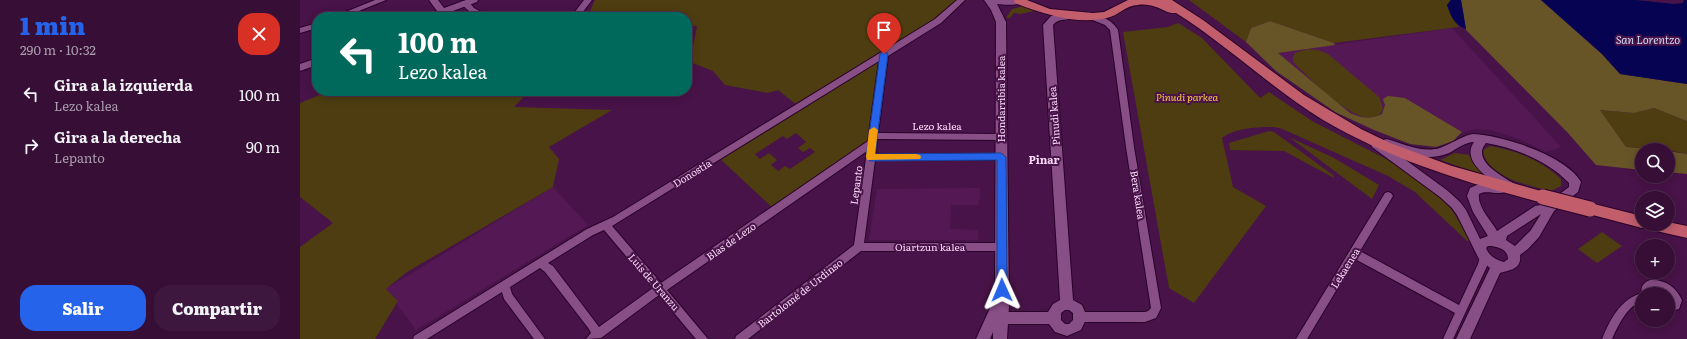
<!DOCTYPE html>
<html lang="es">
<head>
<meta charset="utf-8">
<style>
  :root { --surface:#360e36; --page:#3d173e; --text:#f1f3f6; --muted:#aa9cad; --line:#502e51; --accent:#2563eb }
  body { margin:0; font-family:Literata,serif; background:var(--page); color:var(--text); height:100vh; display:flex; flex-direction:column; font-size:15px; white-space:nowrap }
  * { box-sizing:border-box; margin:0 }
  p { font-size:13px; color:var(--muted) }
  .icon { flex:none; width:22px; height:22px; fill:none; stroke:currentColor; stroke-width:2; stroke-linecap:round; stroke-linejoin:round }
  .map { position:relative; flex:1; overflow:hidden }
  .drawer { display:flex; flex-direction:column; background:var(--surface); width:300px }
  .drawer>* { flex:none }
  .top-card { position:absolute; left:12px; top:12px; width:380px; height:84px; border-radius:16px; box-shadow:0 2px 10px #0003,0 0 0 1px var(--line); background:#00695c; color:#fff; overflow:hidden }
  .tools { position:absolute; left:1335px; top:143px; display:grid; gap:8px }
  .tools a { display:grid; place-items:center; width:40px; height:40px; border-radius:50%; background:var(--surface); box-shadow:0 2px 10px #0003,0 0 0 1px var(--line); font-size:20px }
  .pin { position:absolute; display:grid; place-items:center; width:34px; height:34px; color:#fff; margin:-41px -17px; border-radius:50% 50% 50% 0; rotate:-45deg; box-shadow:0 0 4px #0007 }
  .pin .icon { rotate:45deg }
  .me { position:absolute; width:44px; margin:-22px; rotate:359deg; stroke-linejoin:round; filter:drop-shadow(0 0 3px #0008) }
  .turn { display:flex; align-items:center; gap:14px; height:84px; padding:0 20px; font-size:18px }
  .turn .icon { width:52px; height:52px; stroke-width:2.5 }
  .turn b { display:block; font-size:28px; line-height:34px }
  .round { display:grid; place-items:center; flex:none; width:42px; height:42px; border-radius:16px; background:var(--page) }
  .head { display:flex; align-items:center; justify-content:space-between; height:68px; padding:0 20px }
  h1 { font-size:24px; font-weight:800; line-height:30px; color:var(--accent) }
  .action { display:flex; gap:8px; margin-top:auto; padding:8px 20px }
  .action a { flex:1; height:46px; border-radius:16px; background:var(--accent); color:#fff; font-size:16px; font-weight:800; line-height:46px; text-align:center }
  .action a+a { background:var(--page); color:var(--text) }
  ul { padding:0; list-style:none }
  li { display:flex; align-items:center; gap:12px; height:52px; padding:0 20px }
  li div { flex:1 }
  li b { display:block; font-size:15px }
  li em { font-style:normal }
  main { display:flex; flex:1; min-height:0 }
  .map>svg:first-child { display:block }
  .built { fill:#541954 }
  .green { fill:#4e3d10; fill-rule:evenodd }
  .forest { fill:#675528 }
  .water { fill:#060353 }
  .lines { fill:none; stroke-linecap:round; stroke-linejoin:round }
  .minor-casing { stroke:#290229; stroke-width:2 }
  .tertiary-casing { stroke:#290229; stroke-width:2 }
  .secondary-casing { stroke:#290229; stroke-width:2 }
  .primary-casing { stroke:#290229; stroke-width:2 }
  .minor { fill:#884f86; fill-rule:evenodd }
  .tertiary { fill:#884f86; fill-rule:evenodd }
  .secondary { fill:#884f86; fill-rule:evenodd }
  .primary { fill:#c25d6c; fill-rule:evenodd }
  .primary-bridge-casing { stroke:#290229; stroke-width:17; stroke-linecap:butt }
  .primary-bridge { stroke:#c25d6c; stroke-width:15 }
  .route { fill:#2563eb; stroke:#184099 }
  .slow { fill:#f59e0b }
  .labels { text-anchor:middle; stroke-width:4; stroke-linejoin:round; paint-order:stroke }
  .park-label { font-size:10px; font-style:italic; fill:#fac83d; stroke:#481348 }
  .street-label { font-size:10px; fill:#fadaf8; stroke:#481348 }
  .water-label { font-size:11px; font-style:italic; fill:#cdd8f3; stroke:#481348 }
  .neighbourhood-label { font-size:11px; font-weight:bold; fill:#fadaf8; stroke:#481348 }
</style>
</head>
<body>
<main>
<section class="drawer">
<div class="head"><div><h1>1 min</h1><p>290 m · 10:32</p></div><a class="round" style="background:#d93025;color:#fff"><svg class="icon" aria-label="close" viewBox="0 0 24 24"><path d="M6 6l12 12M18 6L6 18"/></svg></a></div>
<ul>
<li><svg class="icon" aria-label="left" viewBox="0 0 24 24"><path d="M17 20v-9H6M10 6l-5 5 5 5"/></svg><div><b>Gira a la izquierda</b><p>Lezo kalea</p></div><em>100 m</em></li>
<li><svg class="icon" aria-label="right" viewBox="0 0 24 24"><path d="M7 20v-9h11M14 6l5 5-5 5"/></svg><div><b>Gira a la derecha</b><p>Lepanto</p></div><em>90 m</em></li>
</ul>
<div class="action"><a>Salir</a><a>Compartir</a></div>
</section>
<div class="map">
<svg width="1387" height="339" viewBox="0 0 1387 339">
  <rect width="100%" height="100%" fill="#481348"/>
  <!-- built -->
  <g class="built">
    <path d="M1152 28 1261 147 1246 152 1219 139 1191 130 1176 129 1162 132 1105 98 1085 104 1082 115 1074 118 1063 119 1050 113 977 53Z"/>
    <path d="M253 187 288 225 116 330 86 289Z"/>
    <path d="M680 188 679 205H651L650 229 678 230V240H569L577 189Z"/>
  </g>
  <!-- green -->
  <g class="green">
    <path d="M295 0H667L497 105 478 90 468 93 425 85 413 71 390 62 397 26H387V17H327L329 11H290Z"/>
    <path d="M889 0H1151L1147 5 1151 16 1159 27 1034 43 970 21 951 28 946 42Z"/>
    <path d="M724 6 734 11 720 14 714 13 710 18H706L712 9Z"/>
    <path d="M878 23 902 38 960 98 969 92 1012 121 1088 160 1136 192 1152 210 1171 241H1167L1115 192 1088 176 980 128C965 125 933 128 922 138L933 187 966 206 894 303 869 288 823 32 868 27Z"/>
    <path d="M1008 49 1018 50 1028 54 1079 97 1083 109C1068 141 1007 75 993 62V57L995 53Z"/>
    <path d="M584 54 572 143 475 210 418 157ZM496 133 506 142 498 148 503 152 510 148 515 152 490 169 485 166 478 171 471 165 477 160 469 153 460 159 455 154 483 136 487 139Z"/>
    <path d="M29 91H229L214 107 312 110 249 147 259 159 253 187 107 272 86 289 98 301 75 339H0V247L33 223 0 197V103Z"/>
    <path d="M1354 108 1387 121V154L1368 150 1326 147 1300 110 1334 113Z"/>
    <path d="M969 131 974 132 1033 175 1034 178 984 151 930 150 929 143Z"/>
    <path d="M989 137 1034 158 1079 185 1072 199Z"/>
    <path d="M1190 146C1215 150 1243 161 1261 179V186L1251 191C1229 185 1185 178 1183 150Z"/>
    <path d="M1155 153 1169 155 1184 175 1140 160Z"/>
    <path d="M1302 232 1322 246 1297 263 1278 249Z"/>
  </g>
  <!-- forest -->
  <g class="forest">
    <path d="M1161 0H1241L1302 54 1320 74 1387 84V121L1354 108 1334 113 1300 110 1326 147 1365 150H1342V170L1296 165 1268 133 1166 30Z"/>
    <path d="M970 21 1034 43 1035 45 978 53 1050 113C1062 118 1070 120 1082 114L1085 105 1083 99 1088 96 1105 98 1162 132 1153 141 1136 147 1110 144 1074 130 1035 112 976 71 946 42 951 28Z"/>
    <path d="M1368 151 1387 154V174L1368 172Z"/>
  </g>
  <!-- water -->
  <g class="water">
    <path d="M1151 0H1161L1166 29C1154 25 1151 16 1147 5Z"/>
    <path d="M1241 0H1336L1374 4 1383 3 1384 0H1387V84L1320 74 1302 54Z"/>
  </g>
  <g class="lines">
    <defs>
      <g id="minor">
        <path d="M75 0H86L44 17H33Z"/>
        <path d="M284 0H292L279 17H271Z"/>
        <path d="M657 0H665L641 23 588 56 578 133 701 134 705 137 701 140 577 139 576 154H701L705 157 701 160H575L564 243H702L705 244 707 247 705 250 702 251H561L448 339H435L436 336 554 245 567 151 367 290 408 339H396L359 295 301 338 286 339 291 333 289 329 245 272 240 268 210 287 212 294 245 339H234L204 299 202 292 127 339H113L114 336 287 229 313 217 635 19ZM579 61 568 141 361 283 312 226ZM304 230 353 288 299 327 253 266 248 263 293 235Z"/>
        <path d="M162 1H168L174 8 190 17C177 17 169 13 161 3Z"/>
        <path d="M790 15C801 14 813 21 818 30L834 147 861 308 856 318 845 322H781L777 320 776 317 777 314 781 312H845L848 311 851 308 826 147 810 30 805 25 790 19Z"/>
        <path d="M17 23V28L0 33V28Z"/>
        <path d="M1088 192 1091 193 1093 196 1060 251 1159 305 1178 264 1181 254 1184 253 1187 254 1189 257 1188 264 1153 339H1143L1155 313 1055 259 1007 339H996L1085 193Z"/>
        <path d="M1350 280C1365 279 1376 287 1382 300L1379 309 1368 312V302H1371C1371 293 1361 289 1353 288L1351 290 1352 294H1342V301C1327 306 1318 326 1312 339H1302C1310 320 1320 299 1342 293 1340 287 1344 282 1350 280Z"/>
      </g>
      <g id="tertiary">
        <path d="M129 0H138L144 8 166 0H178L177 2 137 17H124L126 15 137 11Z"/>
        <path d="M763 13H770L775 16C768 22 759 17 753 25L773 300 782 305 787 317 781 330 767 336 755 332 749 324H702L697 322 696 318 697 314 702 312H748L753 304 760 300 743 25 751 16ZM765 310H769L773 313V320L769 324H765L761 320V313Z"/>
        <path d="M17 58V65L0 71V64Z"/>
        <path d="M1172 134C1201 135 1266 155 1281 182L1278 192 1254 211 1239 237 1228 249 1220 255C1222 269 1210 270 1200 273L1170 339H1156L1190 268 1179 259 1157 215 1152 208 1140 197 1072 147 1071 144 1072 141 1076 140 1082 143 1083 140 1087 139C1103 144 1123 153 1140 148 1151 144 1160 137 1172 134ZM1174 142C1162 159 1184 175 1197 184 1187 182 1180 183 1170 188L1167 196 1173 212 1188 236 1180 239 1166 210 1160 202 1148 191 1088 147C1108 154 1128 162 1149 153 1157 149 1165 142 1174 142ZM1186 143C1216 148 1248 161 1269 183V187L1246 204 1235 206 1197 231C1191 220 1177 207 1179 194 1188 189 1201 197 1207 190L1211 191 1215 190 1217 187 1215 184C1202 176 1171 160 1186 143ZM1241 214 1231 230 1215 246 1206 240 1207 236ZM1188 246C1197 246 1208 249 1208 259L1204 262C1196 260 1189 256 1186 248Z"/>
      </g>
      <path id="secondary" d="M684 0H727C720 6 705 5 697 4L706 22 709 307 707 339H693V332L690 339H676L695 297 696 22 691 10Z"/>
      <g id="primary">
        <path d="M714 0H727L750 9 793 13 804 12 828 0H872L903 20 1004 95 1061 129 1090 143 1152 166 1248 193 1250 197 1248 201 1243 203C1167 183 1091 160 1023 120 971 88 927 45 876 13 868 14 863 9 856 7 851 5 843 4 838 5 826 5 818 16 807 18 777 25 744 14 715 3Z"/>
        <path d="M1290 203 1342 216V224H1368V222L1387 226V238L1352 230 1346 227 1342 228 1285 213 1283 209 1285 205Z"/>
      </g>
    </defs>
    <!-- minor casing -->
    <use href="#minor" class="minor-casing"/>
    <!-- tertiary casing -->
    <use href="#tertiary" class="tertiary-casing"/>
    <!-- secondary casing -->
    <use href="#secondary" class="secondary-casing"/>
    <!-- primary casing -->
    <use href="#primary" class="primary-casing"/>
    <!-- minor -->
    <use href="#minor" class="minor"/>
    <!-- tertiary -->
    <use href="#tertiary" class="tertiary"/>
    <!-- secondary -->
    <use href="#secondary" class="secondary"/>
    <!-- primary -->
    <use href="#primary" class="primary"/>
    <defs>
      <path id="primary-bridge" d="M1243 197 1290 209"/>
    </defs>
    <!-- primary-bridge casing -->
    <use href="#primary-bridge" class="primary-bridge-casing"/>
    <!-- primary-bridge -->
    <use href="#primary-bridge" class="primary-bridge"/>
  </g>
  <!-- route -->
  <path class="route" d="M584 51 588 54 575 154 701 153 706 157 707 290 706 293 702 295 699 293 697 290V160L570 161 566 157 580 54Z"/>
  <!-- slow -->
  <path class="slow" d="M574 127 578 130 575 154H616L620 155 621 157 620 159 567 160 566 157 569 130Z"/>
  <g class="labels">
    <!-- park labels -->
    <g class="park-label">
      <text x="887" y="101">Pinudi parkea</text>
    </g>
    <!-- street labels -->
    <g class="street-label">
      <text transform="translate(701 99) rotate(-90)" y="4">Hondarribia kalea</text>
      <text transform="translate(754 116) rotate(-94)" y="4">Pinudi kalea</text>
      <text x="637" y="130">Lezo kalea</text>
      <text transform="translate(392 173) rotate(-32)" y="4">Donostia</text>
      <text transform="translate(556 185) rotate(-83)" y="4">Lepanto</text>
      <text transform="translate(838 195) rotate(81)" y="4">Bera kalea</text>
      <text transform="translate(431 241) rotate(-35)" y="4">Blas de Lezo</text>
      <text x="630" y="251">Oiartzun kalea</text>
      <text transform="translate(1045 268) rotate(-58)" y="4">Lekaenea</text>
      <text transform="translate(354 282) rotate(49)" y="4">Luis de Uranzu</text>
      <text transform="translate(500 293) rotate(-38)" y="4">Bartolomé de Urdinso</text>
    </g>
    <!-- water labels -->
    <g class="water-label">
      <text x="1348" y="44">San Lorentzo</text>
    </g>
    <!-- neighbourhood labels -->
    <g class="neighbourhood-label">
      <text x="744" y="164">Pinar</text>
    </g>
  </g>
</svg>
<div class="tools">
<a><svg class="icon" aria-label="search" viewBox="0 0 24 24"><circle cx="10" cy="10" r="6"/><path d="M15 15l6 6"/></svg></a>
<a><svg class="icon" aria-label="layers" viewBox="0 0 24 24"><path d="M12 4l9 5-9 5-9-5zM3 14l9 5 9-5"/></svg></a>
<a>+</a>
<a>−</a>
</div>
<div class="pin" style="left:584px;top:54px;background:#d93025"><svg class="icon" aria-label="arrive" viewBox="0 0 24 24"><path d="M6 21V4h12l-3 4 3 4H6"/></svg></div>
<svg class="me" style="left:702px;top:290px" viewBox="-20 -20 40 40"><path d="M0-17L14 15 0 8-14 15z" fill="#2563eb" stroke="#fff" stroke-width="4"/></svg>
<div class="top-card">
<div class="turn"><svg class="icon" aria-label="left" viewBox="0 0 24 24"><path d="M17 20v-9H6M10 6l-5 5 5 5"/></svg><div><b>100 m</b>Lezo kalea</div></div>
</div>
</div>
</main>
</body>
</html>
